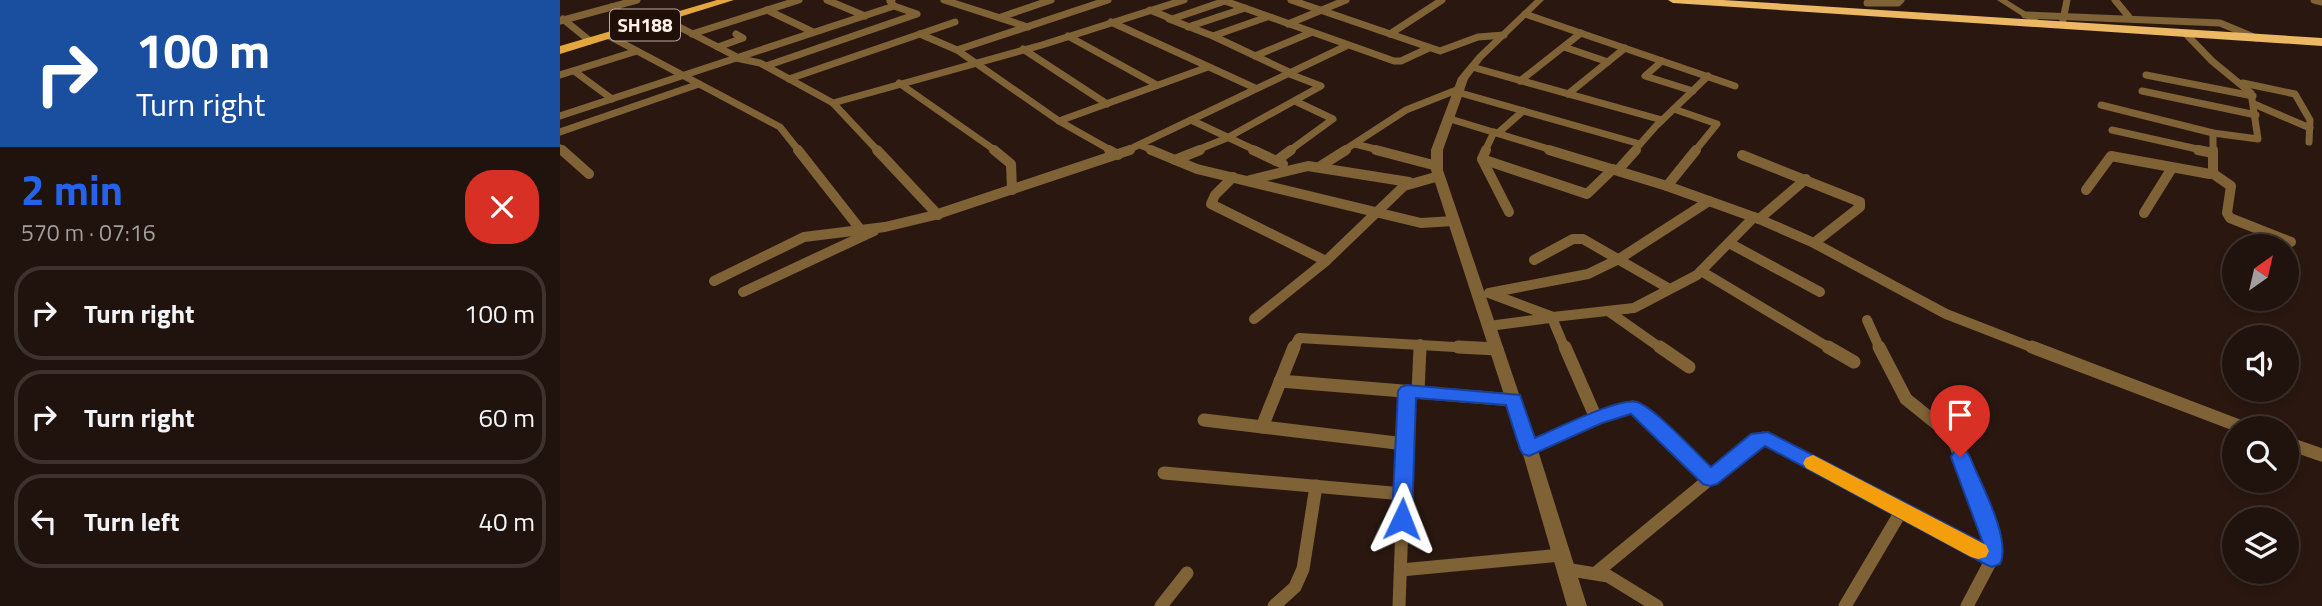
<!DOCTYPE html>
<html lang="en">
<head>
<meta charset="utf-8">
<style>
  :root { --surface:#20120c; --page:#2d201a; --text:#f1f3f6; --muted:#a29e9d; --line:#3d322d; --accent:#2563eb }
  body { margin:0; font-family:"Titillium Web",sans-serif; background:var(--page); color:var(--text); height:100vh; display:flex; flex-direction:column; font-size:26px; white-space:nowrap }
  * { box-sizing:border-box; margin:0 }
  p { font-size:23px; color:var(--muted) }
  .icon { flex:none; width:38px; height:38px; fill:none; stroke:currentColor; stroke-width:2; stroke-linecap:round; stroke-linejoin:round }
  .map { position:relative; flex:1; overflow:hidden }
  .drawer { display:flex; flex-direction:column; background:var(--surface); width:560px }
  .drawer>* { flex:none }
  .guide { background:#1a4fa0; color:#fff; overflow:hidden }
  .needle { width:46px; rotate:34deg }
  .controls { position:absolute; left:1662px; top:234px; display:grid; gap:14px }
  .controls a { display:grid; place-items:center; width:77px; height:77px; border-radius:50%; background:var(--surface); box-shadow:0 4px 10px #0003,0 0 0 2px var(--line); font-size:35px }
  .pin { position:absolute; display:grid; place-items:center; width:60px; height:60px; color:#fff; margin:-72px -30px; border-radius:50% 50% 50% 0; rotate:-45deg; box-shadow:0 0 7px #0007 }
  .pin .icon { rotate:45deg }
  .me { position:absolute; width:77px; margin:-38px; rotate:2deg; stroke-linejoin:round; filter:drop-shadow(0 0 5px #0008) }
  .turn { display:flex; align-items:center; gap:24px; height:147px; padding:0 21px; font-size:32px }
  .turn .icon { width:91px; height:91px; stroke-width:2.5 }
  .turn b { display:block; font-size:49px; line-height:60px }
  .round { display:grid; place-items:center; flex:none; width:74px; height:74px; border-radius:28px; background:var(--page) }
  .head { display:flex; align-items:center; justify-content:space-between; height:119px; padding:0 21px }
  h1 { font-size:42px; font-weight:700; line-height:52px; color:var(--accent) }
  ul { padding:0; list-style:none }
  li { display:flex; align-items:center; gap:21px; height:94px; margin:0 14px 10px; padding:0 7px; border:4px solid var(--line); border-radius:28px }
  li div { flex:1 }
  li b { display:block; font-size:26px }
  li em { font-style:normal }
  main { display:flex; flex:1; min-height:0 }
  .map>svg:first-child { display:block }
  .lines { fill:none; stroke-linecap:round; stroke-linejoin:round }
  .minor-far2 { stroke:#7f6235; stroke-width:7 }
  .minor-far1 { stroke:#7f6235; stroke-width:10 }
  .minor { stroke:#7f6235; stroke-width:13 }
  .tertiary { fill:#7f6235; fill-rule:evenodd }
  .primary { fill:#e4a73f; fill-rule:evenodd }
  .trunk { fill:#edb864; fill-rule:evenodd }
  .route { fill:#2563eb; stroke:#184099; stroke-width:2 }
  .slow { fill:#f59e0b }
  .labels { text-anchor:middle; stroke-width:7; stroke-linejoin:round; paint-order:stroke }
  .shield { fill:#200f07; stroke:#bbaca6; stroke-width:2 }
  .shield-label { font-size:19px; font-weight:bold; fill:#fdefea }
</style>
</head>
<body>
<main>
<section class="drawer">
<div class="guide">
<div class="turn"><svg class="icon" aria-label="right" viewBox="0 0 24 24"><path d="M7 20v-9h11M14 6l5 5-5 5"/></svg><div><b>100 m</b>Turn right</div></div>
</div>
<div class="head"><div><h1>2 min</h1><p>570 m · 07:16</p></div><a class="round" style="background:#d93025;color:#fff"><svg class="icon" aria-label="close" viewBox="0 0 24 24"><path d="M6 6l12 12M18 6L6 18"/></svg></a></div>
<ul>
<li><svg class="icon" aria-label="right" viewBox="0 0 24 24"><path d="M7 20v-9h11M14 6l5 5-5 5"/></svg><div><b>Turn right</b></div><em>100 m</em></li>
<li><svg class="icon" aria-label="right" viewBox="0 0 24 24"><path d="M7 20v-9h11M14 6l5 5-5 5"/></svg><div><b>Turn right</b></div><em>60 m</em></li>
<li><svg class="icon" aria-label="left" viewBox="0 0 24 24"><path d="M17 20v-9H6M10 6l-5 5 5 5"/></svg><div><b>Turn left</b></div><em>40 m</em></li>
</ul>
</section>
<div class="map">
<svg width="1762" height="606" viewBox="0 0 1762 606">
  <rect width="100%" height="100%" fill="#2a1810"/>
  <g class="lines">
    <!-- minor-far2 -->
    <g class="minor-far2">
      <path d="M267 0 305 16"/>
      <path d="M384 0 468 27"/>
      <path d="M662 0 834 61H841L869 48"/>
      <path d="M731 0 880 51 918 37 944 35"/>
      <path d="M1555 0 1569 17"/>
      <path d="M1754 0 1762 2"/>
      <path d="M1307 3H1338L1341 0"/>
      <path d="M52 7 81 26"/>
      <path d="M207 10 253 32"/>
      <path d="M590 10 612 19 665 1"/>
      <path d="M965 14 1175 86"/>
      <path d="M1465 15 1660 23 1696 38"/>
      <path d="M441 17 491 0"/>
      <path d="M3 19 30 41"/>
      <path d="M104 19 177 57"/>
      <path d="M609 19 653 36 707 17"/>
      <path d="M1503 20 1507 0"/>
      <path d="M0 21 77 0"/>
      <path d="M551 22 695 88"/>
      <path d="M728 24 786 0"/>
      <path d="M628 27 685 8"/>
      <path d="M132 34 239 0"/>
      <path d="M360 34 397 50 499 121 552 151"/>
      <path d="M830 34 882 0"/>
      <path d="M49 36 220 127 239 151"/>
      <path d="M508 36 597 85"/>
      <path d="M653 36 729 72"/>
      <path d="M158 47 183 38 176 34"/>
      <path d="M1004 47 1048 62"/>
      <path d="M463 49 547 104"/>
      <path d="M397 50 548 0"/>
      <path d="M695 56 750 33"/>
      <path d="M176 58 200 63 273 103 318 151"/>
      <path d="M1102 61 1085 76 1133 91"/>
      <path d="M206 66 357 14 334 6"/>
      <path d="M912 67 1102 120"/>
      <path d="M14 71 52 99"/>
      <path d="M0 75 77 51"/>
      <path d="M1586 75 1693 96"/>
      <path d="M229 79 395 22"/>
      <path d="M960 81 1021 33"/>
      <path d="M339 83 436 151"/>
      <path d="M1683 83 1735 94 1750 120 1749 142"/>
      <path d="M1582 91 1696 115"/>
      <path d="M897 92 1080 144"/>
      <path d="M1008 94 1065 48"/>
      <path d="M273 103 482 45 624 0"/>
      <path d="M1694 104 1750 128"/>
      <path d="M1541 105 1653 133 1698 139 1691 93 1652 61 1626 34"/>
      <path d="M1114 109 1157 124 1135 151"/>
      <path d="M0 116 334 6 330 1 332 0"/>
      <path d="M887 118 995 151"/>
      <path d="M631 120 697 151"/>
      <path d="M499 121 648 67"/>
      <path d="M1552 130 1646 151"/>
      <path d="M0 132 139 84"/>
      <path d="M938 133 963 111"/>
      <path d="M1653 133V151"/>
      <path d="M795 144 823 151"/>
      <path d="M580 145 595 151"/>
      <path d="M0 148 4 151"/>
      <path d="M566 151 786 46"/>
      <path d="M635 151 667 138 761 86 727 73"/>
      <path d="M729 151 773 119 735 101"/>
      <path d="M783 151 846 110 899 89"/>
      <path d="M925 151 934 132"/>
      <path d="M1074 151 1096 126 1148 76"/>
    </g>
    <!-- minor-far1 -->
    <g class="minor-far1">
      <path d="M2 150 29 174"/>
      <path d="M238 150 300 229"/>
      <path d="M317 150 378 215"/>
      <path d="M434 150 451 164 452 190"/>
      <path d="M549 150 558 155"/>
      <path d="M591 150 637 169 861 223 893 221"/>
      <path d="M693 150 723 164"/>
      <path d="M816 150 877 166"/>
      <path d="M926 150 922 159 949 212"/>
      <path d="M989 150 1107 186 1199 219 1254 243 1386 314 1476 349"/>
      <path d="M1638 150 1653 153"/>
      <path d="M1182 155 1300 202V207L1254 243"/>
      <path d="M922 159 1027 194 1053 169"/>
      <path d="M615 160 640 150"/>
      <path d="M716 161 731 150"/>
      <path d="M759 167 786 150"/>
      <path d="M1058 170 1076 150"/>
      <path d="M1652 173 1671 186 1667 213 1670 218 1731 242"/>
      <path d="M673 177 655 195 651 204 766 261"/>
      <path d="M690 180 748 166 849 182"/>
      <path d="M1107 186 1136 150"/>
      <path d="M1526 190 1551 156 1650 174 1653 171V150"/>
      <path d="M1584 213 1612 168"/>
      <path d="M1199 219 1246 179"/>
      <path d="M1169 243 1260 292"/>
      <path d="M974 260 1013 239H1023L1108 288"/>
      <path d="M1141 271 1271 349"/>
      <path d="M154 281 244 237 325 227 375 215 570 150"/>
      <path d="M183 292 314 231"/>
      <path d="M929 293 993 317 1074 308 1137 275 1194 217"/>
      <path d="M929 293 1028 274 1059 259 1149 201"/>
      <path d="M1048 311 1102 349"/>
      <path d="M992 318 1005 349"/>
      <path d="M694 319 766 261 844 186 879 176"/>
      <path d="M1307 320 1320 349"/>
      <path d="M929 326 990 318"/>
      <path d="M733 349 739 338 929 349"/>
      <path d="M860 349V344"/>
    </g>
    <!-- minor -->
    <g class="minor">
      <path d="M898 347 937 349"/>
      <path d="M1005 347 1036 418"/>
      <path d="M1100 347 1129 367"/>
      <path d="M1268 347 1294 362"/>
      <path d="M1319 347 1346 399 1392 436 1433 541 1434 555 1407 606"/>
      <path d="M1472 347 1687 429"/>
      <path d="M720 381 953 400"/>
      <path d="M858 392 860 347"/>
      <path d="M644 420 845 444"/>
      <path d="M702 427 734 347"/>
      <path d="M1727 443 1762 455"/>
      <path d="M969 449 1036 418 1073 407 1150 478"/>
      <path d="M604 473 843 494"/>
      <path d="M1005 569 1048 576 1097 606"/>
      <path d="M841 570 1001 555"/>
      <path d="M1037 572 1198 439 1203 438 1432 558"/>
      <path d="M601 606 627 573"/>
      <path d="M714 606 735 587 743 569 756 486"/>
      <path d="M839 606 847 391"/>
      <path d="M1285 606 1342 510"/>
    </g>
    <!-- tertiary -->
    <g class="tertiary">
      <path d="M975 0H984L923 59 908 79 883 150V170L976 444 1027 606H1007L960 444 871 170V150L898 78 917 55Z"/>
      <path d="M1437 0H1447L1487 25 1479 27Z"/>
    </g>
    <!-- primary -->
    <path class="primary" d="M157 0H174L0 54V46Z"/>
    <!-- trunk -->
    <path class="trunk" d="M1108 0H1163L1762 38V46L1113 3Z"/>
  </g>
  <!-- route -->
  <path class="route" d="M847 385 960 395 975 438C994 430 1059 397 1077 402 1095 408 1135 452 1151 467L1191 434 1208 432 1423 543 1391 457 1394 452H1407L1410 457C1420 483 1452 539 1440 564L1432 567 1425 564 1205 446 1157 484 1150 486 1143 484 1071 414 1042 423 969 456 963 454 960 449 946 405 856 398 852 519 849 525 842 527 835 525 832 519 838 391 841 387Z"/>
  <!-- slow -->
  <path class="slow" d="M1253 455 1426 545 1429 551 1426 557 1418 559 1411 557 1246 468 1243 463 1246 458Z"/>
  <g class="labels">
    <!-- shield labels -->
    <rect class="shield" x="50" y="9.5" width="70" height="31" rx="5"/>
    <g class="shield-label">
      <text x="85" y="32">SH188</text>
    </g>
  </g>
</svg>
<div class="controls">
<a><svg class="needle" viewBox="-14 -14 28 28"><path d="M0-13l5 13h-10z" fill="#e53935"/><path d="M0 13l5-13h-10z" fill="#a29e9d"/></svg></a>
<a><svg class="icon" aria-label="sound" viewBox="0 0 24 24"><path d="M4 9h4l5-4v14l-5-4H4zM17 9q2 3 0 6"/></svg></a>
<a><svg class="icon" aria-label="search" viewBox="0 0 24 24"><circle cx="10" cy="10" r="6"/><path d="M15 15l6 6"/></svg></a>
<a><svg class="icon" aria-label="layers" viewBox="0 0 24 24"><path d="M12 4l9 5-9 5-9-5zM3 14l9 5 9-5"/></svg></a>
</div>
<div class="pin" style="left:1400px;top:457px;background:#d93025"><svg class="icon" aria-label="arrive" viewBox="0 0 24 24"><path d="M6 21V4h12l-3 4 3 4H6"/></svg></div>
<svg class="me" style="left:842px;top:519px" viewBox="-20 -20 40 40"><path d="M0-17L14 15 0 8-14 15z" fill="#2563eb" stroke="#fff" stroke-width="4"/></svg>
</div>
</main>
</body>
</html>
